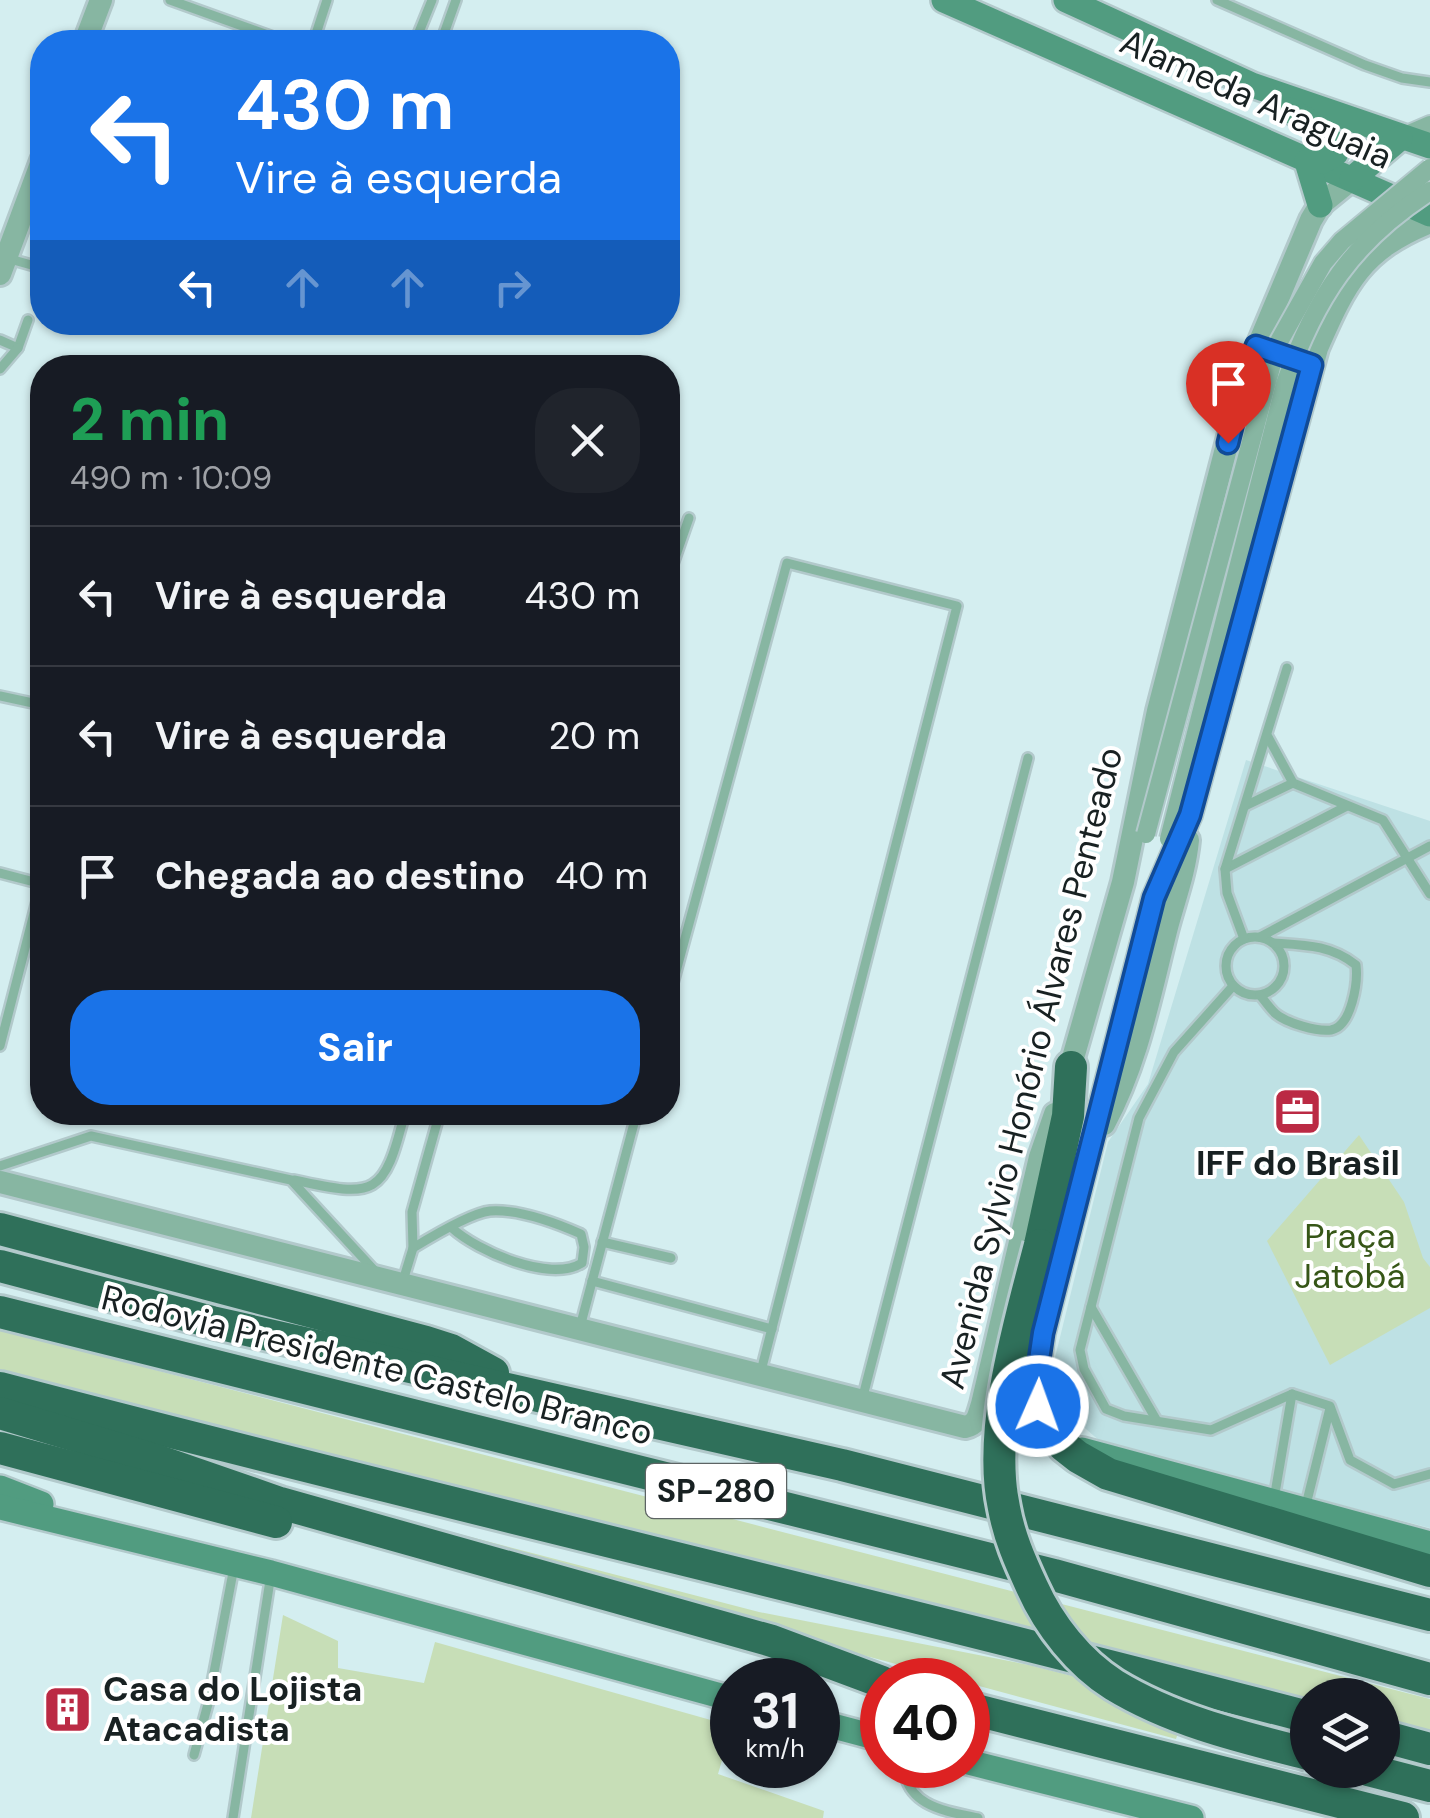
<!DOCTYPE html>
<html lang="pt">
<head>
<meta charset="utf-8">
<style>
  :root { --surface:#171b24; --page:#20242c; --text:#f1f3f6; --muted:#9ea1a6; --line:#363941; --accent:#1a73e8 }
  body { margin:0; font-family:"DM Sans",sans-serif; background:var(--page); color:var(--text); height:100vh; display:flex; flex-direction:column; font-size:38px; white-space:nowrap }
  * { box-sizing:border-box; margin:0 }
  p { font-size:32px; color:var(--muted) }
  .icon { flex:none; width:55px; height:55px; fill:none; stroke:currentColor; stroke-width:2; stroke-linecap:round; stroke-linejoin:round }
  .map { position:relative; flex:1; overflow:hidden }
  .sheet { position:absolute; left:30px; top:355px; width:650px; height:770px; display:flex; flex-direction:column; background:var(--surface); border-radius:40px; box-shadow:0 2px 8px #0004 }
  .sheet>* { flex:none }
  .hud { position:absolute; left:30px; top:30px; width:650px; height:305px; border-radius:40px; box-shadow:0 2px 8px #0004; background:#1a73e8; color:#fff; overflow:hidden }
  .tools { position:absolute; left:1290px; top:1678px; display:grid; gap:20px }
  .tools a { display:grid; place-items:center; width:110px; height:110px; border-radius:50%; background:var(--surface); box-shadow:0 2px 8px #0004; font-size:50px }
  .speed { position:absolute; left:710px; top:1658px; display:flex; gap:20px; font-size:50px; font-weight:700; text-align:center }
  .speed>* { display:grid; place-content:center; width:130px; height:130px; border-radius:50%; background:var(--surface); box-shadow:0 2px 8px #0004; line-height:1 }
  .speed small { font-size:25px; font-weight:400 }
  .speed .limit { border:15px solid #d22; background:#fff; color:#111 }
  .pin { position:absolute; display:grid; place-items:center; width:85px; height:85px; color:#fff; margin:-102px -42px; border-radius:50% 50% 50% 0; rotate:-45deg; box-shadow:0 0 10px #0007 }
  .pin .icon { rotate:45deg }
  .me { position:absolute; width:110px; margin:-55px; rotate:2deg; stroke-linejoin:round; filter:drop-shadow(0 0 8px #0008) }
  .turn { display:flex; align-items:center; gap:35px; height:210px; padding:0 40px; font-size:45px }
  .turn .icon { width:130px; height:130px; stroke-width:2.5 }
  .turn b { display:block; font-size:70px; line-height:85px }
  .lanes { display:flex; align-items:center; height:95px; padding:0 40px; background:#0003; justify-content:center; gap:50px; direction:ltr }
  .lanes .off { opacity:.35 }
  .round { display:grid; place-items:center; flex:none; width:105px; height:105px; border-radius:40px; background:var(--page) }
  .headline { display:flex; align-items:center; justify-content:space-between; height:170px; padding:0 40px }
  h1 { font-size:60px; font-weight:800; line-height:75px; color:#1e9e55 }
  .cta { display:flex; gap:20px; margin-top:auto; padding:20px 40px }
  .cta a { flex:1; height:115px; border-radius:40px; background:var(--accent); color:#fff; font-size:40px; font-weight:800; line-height:115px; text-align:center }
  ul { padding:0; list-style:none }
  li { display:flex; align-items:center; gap:30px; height:140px; padding:0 40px; border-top:2px solid var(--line) }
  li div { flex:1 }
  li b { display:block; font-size:38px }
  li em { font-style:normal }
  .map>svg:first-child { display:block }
  .built { fill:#bee1e4 }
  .green { fill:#c7deb7 }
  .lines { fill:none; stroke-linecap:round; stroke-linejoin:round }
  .service-casing { stroke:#b2c9cb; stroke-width:14 }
  .minor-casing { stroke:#b2c9cb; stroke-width:22 }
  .tertiary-casing { stroke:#b2c9cb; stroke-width:28 }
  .secondary-casing { stroke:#b2c9cb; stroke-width:30 }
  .motorway-casing { stroke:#b2c9cb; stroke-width:38 }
  .service { stroke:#87b6a2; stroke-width:9 }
  .minor { stroke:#87b6a2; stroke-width:18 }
  .tertiary { stroke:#87b6a2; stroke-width:22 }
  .secondary { stroke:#519c80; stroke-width:25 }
  .motorway { stroke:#2f705a; stroke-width:32 }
  .minor-bridge-casing { stroke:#b2c9cb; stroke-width:22; stroke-linecap:butt }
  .motorway-bridge-casing { stroke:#b2c9cb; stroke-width:38; stroke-linecap:butt }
  .minor-bridge { stroke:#87b6a2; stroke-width:18 }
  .motorway-bridge { stroke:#2f705a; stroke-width:32 }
  .route-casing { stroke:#114b97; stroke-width:25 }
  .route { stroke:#1a73e8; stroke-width:18 }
  .labels { text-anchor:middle; stroke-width:8; stroke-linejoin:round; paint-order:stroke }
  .shield { fill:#fff; stroke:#5d6464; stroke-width:2.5 }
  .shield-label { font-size:32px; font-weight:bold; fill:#182122 }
  .street-label { font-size:35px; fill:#182122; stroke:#fff }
  .poi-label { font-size:35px; font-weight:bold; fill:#182122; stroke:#fff }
  .park-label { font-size:35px; fill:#365617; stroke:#fff }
</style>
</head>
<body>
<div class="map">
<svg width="1430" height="1818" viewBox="0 0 1430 1818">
  <rect width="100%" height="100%" fill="#d4eef0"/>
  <!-- built -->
  <path class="built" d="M1246 760 1430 821V1528L1102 1443 1062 1408 1050 1378 1108 1142 1148 1084Z"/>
  <!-- green -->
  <g class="green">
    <path d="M1359 1135 1404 1202 1423 1258 1430 1267V1308L1330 1365 1267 1241Z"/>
    <path d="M0 1330 1430 1699V1738L1383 1726 1382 1695H1308L1307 1707 0 1370Z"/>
    <path d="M244 1478 759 1612 1029 1665 1187 1705 1176 1739 968 1683V1680H956L506 1560Z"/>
    <path d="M283 1615 338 1641V1668L424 1683 435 1642 732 1726 718 1774 824 1811 823 1818H251Z"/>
  </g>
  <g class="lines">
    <defs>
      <g id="service">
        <path d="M170 0 287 42"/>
        <path d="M1217 0 1365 65 1402 78 1430 82"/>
        <path d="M307 42 315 37 327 0"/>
        <path d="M415 42 432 0"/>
        <path d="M441 42 456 0"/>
        <path d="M10 259 42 268"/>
        <path d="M347 327 349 322"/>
        <path d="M0 340 18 348 28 320"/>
        <path d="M0 369 18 348"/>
        <path d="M668 578 689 518"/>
        <path d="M0 696 42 705"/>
        <path d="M1268 737 1293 783 1383 820 1430 894"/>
        <path d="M1245 806 1293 783"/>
        <path d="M1225 869 1347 806"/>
        <path d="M0 873 42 884"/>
        <circle cx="1255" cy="966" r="29"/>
        <path d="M1260 937 1430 846"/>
        <path d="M1244 939 1227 893 1225 869 1287 668"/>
        <path d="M1233 986 1174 1052 1139 1118 1080 1350 1084 1369 1106 1409 1124 1416 1211 1430 1292 1394 1330 1406 1350 1460 1394 1484 1430 1474"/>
        <path d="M1260 995C1265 1001 1270 1009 1276 1014 1287 1023 1317 1032 1331 1030 1352 1026 1358 982 1356 965 1331 945 1305 945 1274 943"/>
        <path d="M668 1001 787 563 957 606 761 1371"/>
        <path d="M0 1046 42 882"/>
        <path d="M0 1166 91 1136 291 1180 374 1270"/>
        <path d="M294 1180C376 1198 384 1197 405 1112"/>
        <path d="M602 1242 671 1258"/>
        <path d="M413 1248C431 1237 471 1213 490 1211 518 1209 556 1223 581 1234L584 1247 582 1263C550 1283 477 1251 452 1228"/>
        <path d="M592 1281 772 1329"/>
        <path d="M402 1284 413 1248 412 1212 440 1112"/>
        <path d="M1091 1307 1157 1421"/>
        <path d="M580 1327 637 1112"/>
        <path d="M862 1400 1028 758"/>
        <path d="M1274 1499 1292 1394"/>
        <path d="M1305 1509 1330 1408"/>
        <path d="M194 1755 208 1704 234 1567"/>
        <path d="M904 1765C905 1806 945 1811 978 1818"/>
        <path d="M233 1818 271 1574"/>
      </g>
      <path id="minor" d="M1400 138 1430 125"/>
      <g id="tertiary">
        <path d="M85 42 101 0"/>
        <path d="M0 274 42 161"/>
        <path d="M1067 1079 1123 882 1158 711 1244 379 1311 220 1320 205 1352 179"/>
        <path d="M1104 1124C1137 1063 1149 998 1166 931 1174 900 1185 872 1188 840"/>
        <path d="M0 1182 965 1427C978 1424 978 1416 982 1404L1040 1157 1055 1114"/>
        <path d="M1064 1446C1029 1405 1036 1382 1043 1333L1154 898 1190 815 1317 348C1346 282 1361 250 1430 222"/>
      </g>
      <g id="secondary">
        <path d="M944 0 1430 214"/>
        <path d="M1066 0 1252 85 1430 146"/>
        <path d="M1290 110C1308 121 1330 130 1336 153L1323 161 1307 162 1320 205"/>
        <path d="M1352 179 1400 138"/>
        <path d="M1082 1450 1430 1544"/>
        <path d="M0 1488 41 1504"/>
        <path d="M0 1507 271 1573 732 1699"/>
        <path d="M818 1722 882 1739"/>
        <path d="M968 1762 1191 1818"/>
      </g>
      <g id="motorway">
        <path d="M0 1229 426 1342 451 1350 493 1373"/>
        <path d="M1040 1245 1068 1116 1071 1067"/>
        <path d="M0 1266 212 1322 842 1465 1430 1615"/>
        <path d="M0 1312 1054 1575 1430 1679"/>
        <path d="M0 1388C435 1502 873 1603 1308 1717"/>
        <path d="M0 1413 156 1460 280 1503 772 1641 882 1682"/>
        <path d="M1064 1446 1078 1457 1108 1474 1430 1571"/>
        <path d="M0 1448 276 1522"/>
        <path d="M968 1708 1403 1818"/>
        <path d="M1382 1736 1430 1749"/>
        <path d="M1368 1770 1430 1786"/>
      </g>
    </defs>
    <!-- service casing -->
    <use href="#service" class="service-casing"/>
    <!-- minor casing -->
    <use href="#minor" class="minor-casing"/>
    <!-- tertiary casing -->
    <use href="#tertiary" class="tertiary-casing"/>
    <!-- secondary casing -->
    <use href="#secondary" class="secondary-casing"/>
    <!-- motorway casing -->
    <use href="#motorway" class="motorway-casing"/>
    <!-- service -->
    <use href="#service" class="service"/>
    <!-- minor -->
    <use href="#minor" class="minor"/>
    <!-- tertiary -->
    <use href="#tertiary" class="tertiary"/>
    <!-- secondary -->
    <use href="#secondary" class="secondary"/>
    <!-- motorway -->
    <use href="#motorway" class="motorway"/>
    <defs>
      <g id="minor-bridge">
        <path d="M1146 834 1277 345 1323 263 1342 241 1430 168"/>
        <path d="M1169 839 1285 384C1315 298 1352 241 1430 191"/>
      </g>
      <path id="motorway-bridge" d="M1040 1245C1020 1322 987 1430 1004 1508 1009 1536 1020 1561 1032 1587 1049 1625 1079 1663 1114 1685 1173 1721 1241 1737 1308 1754"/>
    </defs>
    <!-- minor-bridge casing -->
    <use href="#minor-bridge" class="minor-bridge-casing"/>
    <!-- motorway-bridge casing -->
    <use href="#motorway-bridge" class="motorway-bridge-casing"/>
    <!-- minor-bridge -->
    <use href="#minor-bridge" class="minor-bridge"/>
    <!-- motorway-bridge -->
    <use href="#motorway-bridge" class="motorway-bridge"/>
  </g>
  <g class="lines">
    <defs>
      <path id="route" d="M1038 1406 1036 1380 1043 1333 1154 898 1190 815 1312 365 1256 346 1244 379 1228 443"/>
    </defs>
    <!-- route casing -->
    <use href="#route" class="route-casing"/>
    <!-- route -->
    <use href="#route" class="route"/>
  </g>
  <!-- icons -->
  <defs>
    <symbol id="office-square" viewBox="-11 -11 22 22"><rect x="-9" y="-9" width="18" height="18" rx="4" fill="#bb2a44" stroke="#fff"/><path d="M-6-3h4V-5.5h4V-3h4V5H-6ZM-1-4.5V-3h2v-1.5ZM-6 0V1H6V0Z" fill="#fff"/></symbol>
    <symbol id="building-square" viewBox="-11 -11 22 22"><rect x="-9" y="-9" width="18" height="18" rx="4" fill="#bb2a44" stroke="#fff"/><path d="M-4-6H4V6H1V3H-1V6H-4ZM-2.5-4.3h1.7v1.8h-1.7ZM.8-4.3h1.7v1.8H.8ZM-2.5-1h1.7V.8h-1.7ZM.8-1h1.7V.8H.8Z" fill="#fff"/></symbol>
  </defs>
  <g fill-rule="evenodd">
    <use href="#office-square" x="1270" y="1084" width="55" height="55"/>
    <use href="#building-square" x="40" y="1682" width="55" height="55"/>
  </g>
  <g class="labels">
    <!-- shield labels -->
    <rect class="shield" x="646" y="1464" width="140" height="54" rx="8"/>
    <g class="shield-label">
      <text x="716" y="1502">SP-280</text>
    </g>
    <!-- street labels -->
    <g class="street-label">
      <text transform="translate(1256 99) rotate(24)" y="12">Alameda Araguaia</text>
      <text transform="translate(1031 1068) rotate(-76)" y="12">Avenida Sylvio Honório Álvares Penteado</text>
      <text transform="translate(377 1365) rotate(14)" y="12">Rodovia Presidente Castelo Branco</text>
    </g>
    <!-- poi labels -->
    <g class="poi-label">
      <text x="1298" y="1175">IFF do Brasil</text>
      <text x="103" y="1701" text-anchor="start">Casa do Lojista<tspan x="103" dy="40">Atacadista</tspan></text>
    </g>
    <!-- park labels -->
    <g class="park-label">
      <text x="1350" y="1248">Praça<tspan x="1350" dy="40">Jatobá</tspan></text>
    </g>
  </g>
</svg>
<div class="tools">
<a><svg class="icon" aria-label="layers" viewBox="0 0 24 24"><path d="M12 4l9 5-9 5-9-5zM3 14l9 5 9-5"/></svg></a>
</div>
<div class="speed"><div>31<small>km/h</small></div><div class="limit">40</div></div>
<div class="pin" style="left:1228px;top:443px;background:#d93025"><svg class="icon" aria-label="arrive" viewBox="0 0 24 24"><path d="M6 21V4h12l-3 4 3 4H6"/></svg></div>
<svg class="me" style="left:1038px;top:1406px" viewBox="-20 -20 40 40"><circle r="17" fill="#1a73e8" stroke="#fff" stroke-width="3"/><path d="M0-11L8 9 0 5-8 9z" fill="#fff"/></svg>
<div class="hud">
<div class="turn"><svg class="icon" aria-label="left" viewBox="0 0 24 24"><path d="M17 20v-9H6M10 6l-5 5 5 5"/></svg><div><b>430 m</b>Vire à esquerda</div></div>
<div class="lanes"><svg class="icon" aria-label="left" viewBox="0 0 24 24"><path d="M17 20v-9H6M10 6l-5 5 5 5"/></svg><svg class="icon off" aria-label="ahead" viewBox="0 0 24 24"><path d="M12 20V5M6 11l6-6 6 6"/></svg><svg class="icon off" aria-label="ahead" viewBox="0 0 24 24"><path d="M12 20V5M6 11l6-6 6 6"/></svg><svg class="icon off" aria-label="right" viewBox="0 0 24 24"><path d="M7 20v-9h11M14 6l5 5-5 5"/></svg></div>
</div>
<section class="sheet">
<div class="headline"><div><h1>2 min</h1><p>490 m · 10:09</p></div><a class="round"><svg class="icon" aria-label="close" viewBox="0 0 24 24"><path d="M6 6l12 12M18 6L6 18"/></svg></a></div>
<ul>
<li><svg class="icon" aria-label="left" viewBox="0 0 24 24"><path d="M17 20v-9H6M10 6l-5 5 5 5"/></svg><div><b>Vire à esquerda</b></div><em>430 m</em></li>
<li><svg class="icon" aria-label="left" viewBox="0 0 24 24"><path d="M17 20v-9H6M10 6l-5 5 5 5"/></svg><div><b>Vire à esquerda</b></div><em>20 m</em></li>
<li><svg class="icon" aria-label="arrive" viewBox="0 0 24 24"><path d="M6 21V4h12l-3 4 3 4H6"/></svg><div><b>Chegada ao destino</b></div><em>40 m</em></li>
</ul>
<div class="cta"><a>Sair</a></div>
</section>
</div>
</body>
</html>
